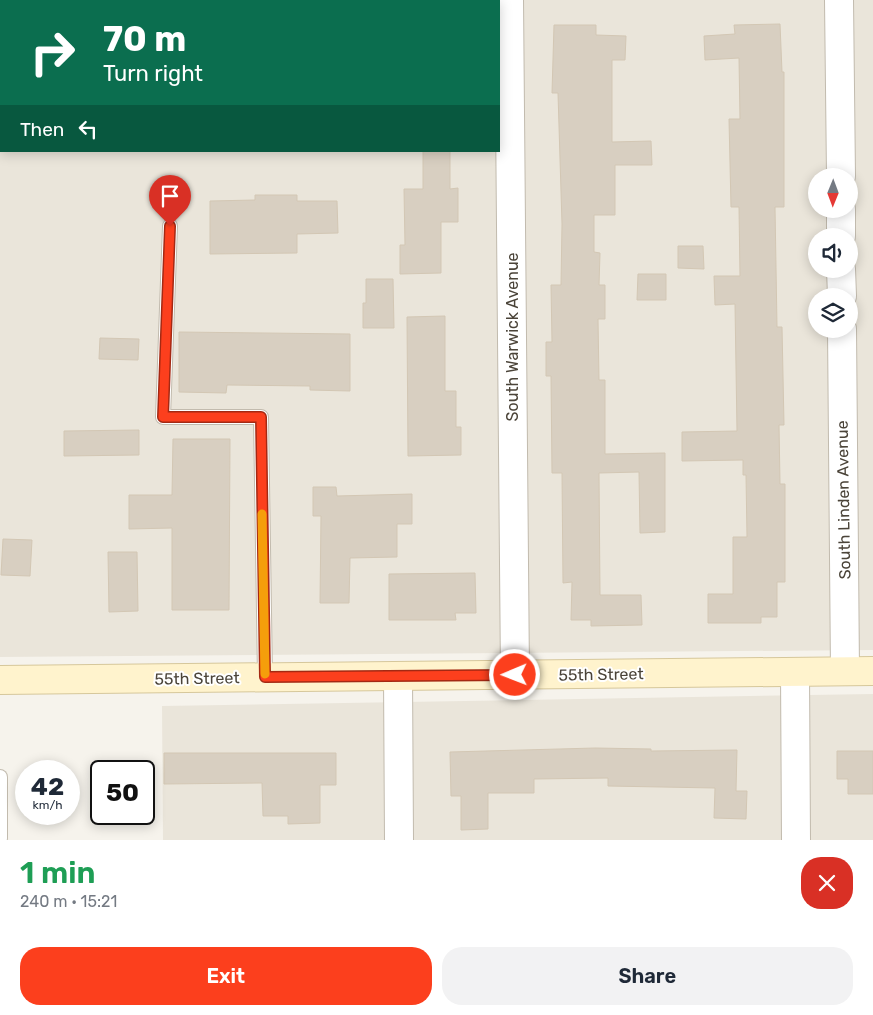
<!DOCTYPE html>
<html lang="en">
<head>
<meta charset="utf-8">
<style>
  :root { --surface:#fff; --page:#f2f2f3; --text:#1f2937; --muted:#747a83; --accent:#fc3f1d }
  body { margin:0; font-family:Rubik,sans-serif; background:var(--page); color:var(--text); height:100vh; display:flex; flex-direction:column; font-size:19px; white-space:nowrap }
  * { box-sizing:border-box; margin:0 }
  p { font-size:16px; color:var(--muted) }
  .icon { flex:none; width:28px; height:28px; fill:none; stroke:currentColor; stroke-width:2; stroke-linecap:round; stroke-linejoin:round }
  .map { position:relative; height:840px; overflow:hidden }
  .panel { display:flex; flex-direction:column; background:var(--surface); flex:1 }
  .panel>* { flex:none }
  .banner { position:absolute; left:0px; top:0px; width:500px; height:152px; box-shadow:0 2px 12px #0003; background:#0b6e4f; color:#fff; overflow:hidden }
  .needle { width:32px; rotate:181deg }
  .fabs { position:absolute; left:808px; top:168px; display:grid; gap:10px }
  .fabs a { display:grid; place-items:center; width:50px; height:50px; border-radius:50%; background:var(--surface); box-shadow:0 2px 12px #0003; font-size:25px }
  .speed { position:absolute; left:15px; top:760px; display:flex; gap:10px; font-size:25px; font-weight:700; text-align:center }
  .speed>* { display:grid; place-content:center; width:65px; height:65px; border-radius:50%; background:var(--surface); box-shadow:0 2px 12px #0003; line-height:1 }
  .speed small { font-size:12px; font-weight:400 }
  .speed .limit { border:2px solid #111; border-radius:8px; background:#fff; color:#111 }
  .pin { position:absolute; display:grid; place-items:center; width:42px; height:42px; color:#fff; margin:-51px -21px; border-radius:50% 50% 50% 0; rotate:-45deg; box-shadow:0 0 5px #0007 }
  .pin .icon { rotate:45deg }
  .me { position:absolute; width:55px; margin:-28px; rotate:269deg; stroke-linejoin:round; filter:drop-shadow(0 0 4px #0008) }
  .turn { display:flex; align-items:center; gap:18px; height:105px; padding:0 20px; font-size:22px }
  .turn .icon { width:65px; height:65px; stroke-width:2.5 }
  .turn b { display:block; font-size:35px; line-height:42px }
  .then { display:flex; align-items:center; height:48px; padding:0 20px; background:#0003; gap:10px; font-size:19px }
  .round { display:grid; place-items:center; flex:none; width:52px; height:52px; border-radius:20px; background:var(--page) }
  .overview { display:flex; align-items:center; justify-content:space-between; height:85px; padding:0 20px }
  h1 { font-size:30px; font-weight:600; line-height:38px; color:#1e9e55 }
  .action { display:flex; gap:10px; margin-top:auto; padding:10px 20px }
  .action a { flex:1; height:58px; border-radius:20px; background:var(--accent); color:#fff; font-size:20px; font-weight:600; line-height:58px; text-align:center }
  .action a+a { background:var(--page); color:var(--text) }
  .map>svg:first-child { display:block }
  .residential { fill:#eae5da; fill-rule:evenodd }
  .building { fill:#d8cfc1; stroke:#d3c7b4 }
  .lines { fill:none; stroke-linecap:round; stroke-linejoin:round }
  .lane-casing { stroke:#c2bbae; stroke-width:16 }
  .street-casing { stroke:#c2bbae; stroke-width:30 }
  .secondary-casing { stroke:#d6c79b; stroke-width:30 }
  .lane { stroke:#fff; stroke-width:14 }
  .street { stroke:#fff; stroke-width:28 }
  .secondary { stroke:#fff3cd; stroke-width:28 }
  .route-casing { stroke:#a42913; stroke-width:12 }
  .route { stroke:#fc3f1d; stroke-width:9 }
  .slow { stroke:#f59e0b; stroke-width:9 }
  .labels { text-anchor:middle; stroke-width:4; stroke-linejoin:round; paint-order:stroke }
  .street-label { font-size:16px; fill:#4b4439; stroke:#fff }
</style>
</head>
<body>
<div class="map">
<svg width="873" height="840" viewBox="0 0 873 840">
  <rect width="100%" height="100%" fill="#f6f3ec"/>
  <!-- residential -->
  <g class="residential">
    <path d="M0 0H873V650L0 657ZM1 1H499V151H1ZM816 176H849V209H816ZM816 236H849V269H816ZM816 296H849V329H816Z"/>
    <path d="M873 694V840H163L162 706Z"/>
  </g>
  <!-- building -->
  <g class="building">
    <path d="M780 24 782 72H784V207H775L777 327H782L784 425H779L780 484H785V582H777V617H761V623H708V594H733V537H747L746 475H743V460L682 461V432L737 431 735 304 715 305 714 276H740L739 207H731L729 119H740L739 58 705 60 704 36 735 34 734 25Z"/>
    <path d="M554 25H596V35L626 36 625 60H612V142L651 141 652 165H615V215H594V252L600 253 599 285H605V319H598L599 380H605V454L665 453V532L640 533 639 472 599 473 600 595H641L642 625 591 626V620H571L572 582 563 583 562 473H552L551 376H546V342H552L551 285H561L562 224 558 93H552Z"/>
    <path d="M423 151H450V189L458 188V222H441V273L400 274V245H405L404 189H423Z"/>
    <path d="M255 195H297V201H337L338 233 297 234V253L210 254V201L255 200Z"/>
    <path d="M678 246H703L704 269 678 268Z"/>
    <path d="M638 274H666V300H637Z"/>
    <path d="M366 279H393L394 328H363V303H366Z"/>
    <path d="M445 316V391H456V427H461V455L408 456 407 317Z"/>
    <path d="M179 332 350 334V391L310 390V386L227 385 226 393 179 392Z"/>
    <path d="M100 338 139 339 138 360 99 359Z"/>
    <path d="M139 430V455L64 456V431Z"/>
    <path d="M173 439H230L229 610H172V528L129 529V495H172Z"/>
    <path d="M313 487H336L337 496 412 494V524H397V557L350 558 349 603H320L321 516H313Z"/>
    <path d="M3 539 32 540 30 576 1 575Z"/>
    <path d="M108 552H137L138 611 109 612Z"/>
    <path d="M475 573 476 613H455L456 620H389V574Z"/>
    <path d="M595 748 651 749V751L737 750 736 791H747L746 819 714 818 715 788 608 786V778L534 779V793H488V829L461 830V796H451L450 752Z"/>
    <path d="M837 751H873V794H848V779H837Z"/>
    <path d="M164 753H336V785H320V823L288 824V816H263L262 783 164 784Z"/>
  </g>
  <g class="lines">
    <defs>
      <g id="lane">
        <path d="M170 226 163 417H261L265 677"/>
        <path d="M0 777V838"/>
      </g>
      <g id="street">
        <path d="M509 0 515 675"/>
        <path d="M839 0 841 176"/>
        <path d="M841 209V236"/>
        <path d="M841 269 842 296"/>
        <path d="M842 329 845 671"/>
        <path d="M795 672 796 840"/>
        <path d="M398 676 399 840"/>
      </g>
      <path id="secondary" d="M0 680 873 671"/>
    </defs>
    <!-- lane casing -->
    <use href="#lane" class="lane-casing"/>
    <!-- street casing -->
    <use href="#street" class="street-casing"/>
    <!-- secondary casing -->
    <use href="#secondary" class="secondary-casing"/>
    <!-- lane -->
    <use href="#lane" class="lane"/>
    <!-- street -->
    <use href="#street" class="street"/>
    <!-- secondary -->
    <use href="#secondary" class="secondary"/>
  </g>
  <g class="lines">
    <defs>
      <path id="route" d="M170 226 163 417H261L265 677 515 675"/>
    </defs>
    <!-- route casing -->
    <use href="#route" class="route-casing"/>
    <!-- route -->
    <use href="#route" class="route"/>
    <!-- slow -->
    <path class="slow" d="M262 514 265 674"/>
  </g>
  <g class="labels">
    <!-- street labels -->
    <g class="street-label">
      <text transform="translate(512 337) rotate(-90)" y="6">South Warwick Avenue</text>
      <text transform="translate(843 500) rotate(-91)" y="6">South Linden Avenue</text>
      <text transform="translate(601 674) rotate(-1)" y="6">55th Street</text>
      <text transform="translate(197 678) rotate(-1)" y="6">55th Street</text>
    </g>
  </g>
</svg>
<div class="fabs">
<a><svg class="needle" viewBox="-14 -14 28 28"><path d="M0-13l5 13h-10z" fill="#e53935"/><path d="M0 13l5-13h-10z" fill="#747a83"/></svg></a>
<a><svg class="icon" aria-label="sound" viewBox="0 0 24 24"><path d="M4 9h4l5-4v14l-5-4H4zM17 9q2 3 0 6"/></svg></a>
<a><svg class="icon" aria-label="layers" viewBox="0 0 24 24"><path d="M12 4l9 5-9 5-9-5zM3 14l9 5 9-5"/></svg></a>
</div>
<div class="speed"><div>42<small>km/h</small></div><div class="limit">50</div></div>
<div class="pin" style="left:170px;top:226px;background:#d93025"><svg class="icon" aria-label="arrive" viewBox="0 0 24 24"><path d="M6 21V4h12l-3 4 3 4H6"/></svg></div>
<svg class="me" style="left:515px;top:675px" viewBox="-20 -20 40 40"><circle r="17" fill="#fc3f1d" stroke="#fff" stroke-width="3"/><path d="M0-11L8 9 0 5-8 9z" fill="#fff"/></svg>
<div class="banner">
<div class="turn"><svg class="icon" aria-label="right" viewBox="0 0 24 24"><path d="M7 20v-9h11M14 6l5 5-5 5"/></svg><div><b>70 m</b>Turn right</div></div>
<div class="then">Then<svg class="icon" aria-label="left" viewBox="0 0 24 24"><path d="M17 20v-9H6M10 6l-5 5 5 5"/></svg></div>
</div>
</div>
<section class="panel">
<div class="overview"><div><h1>1 min</h1><p>240 m · 15:21</p></div><a class="round" style="background:#d93025;color:#fff"><svg class="icon" aria-label="close" viewBox="0 0 24 24"><path d="M6 6l12 12M18 6L6 18"/></svg></a></div>
<div class="action"><a>Exit</a><a>Share</a></div>
</section>
</body>
</html>
